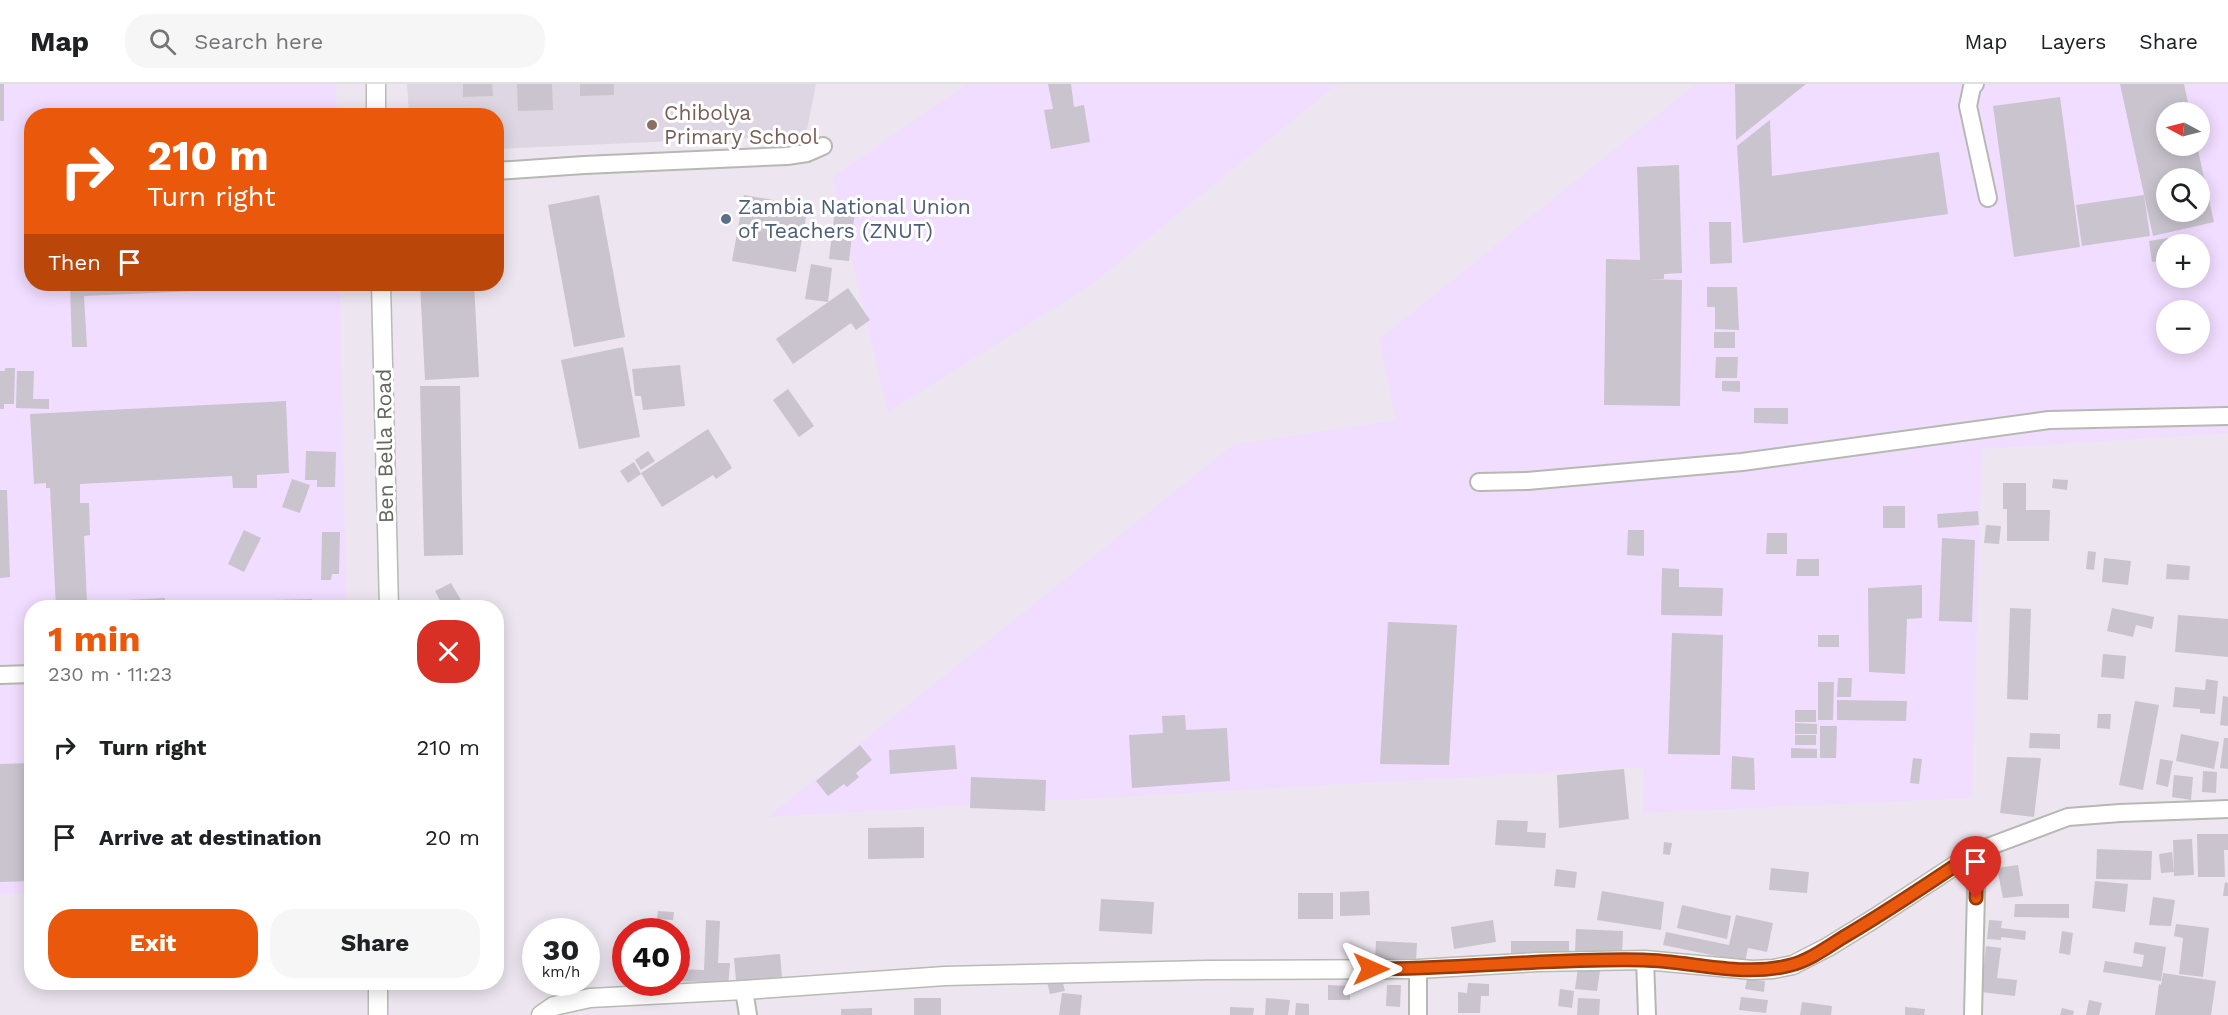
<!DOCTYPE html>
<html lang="en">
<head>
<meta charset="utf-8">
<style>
  :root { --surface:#fff; --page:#f6f6f6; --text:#202124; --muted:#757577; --line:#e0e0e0; --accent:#ea580c }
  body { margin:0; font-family:"Work Sans",sans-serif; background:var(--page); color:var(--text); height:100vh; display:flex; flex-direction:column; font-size:22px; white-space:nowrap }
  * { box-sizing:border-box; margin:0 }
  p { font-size:20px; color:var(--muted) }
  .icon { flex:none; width:33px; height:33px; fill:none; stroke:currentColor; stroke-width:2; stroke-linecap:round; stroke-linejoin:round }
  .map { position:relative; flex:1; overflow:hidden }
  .sheet { position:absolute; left:24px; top:516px; width:480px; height:390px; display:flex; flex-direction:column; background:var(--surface); border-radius:24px; box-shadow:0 3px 15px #0003 }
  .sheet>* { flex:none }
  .guide { position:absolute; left:24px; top:24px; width:480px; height:183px; border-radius:24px; box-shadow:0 3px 15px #0003; background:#ea580c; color:#fff; overflow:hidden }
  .needle { width:39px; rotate:277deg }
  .controls { position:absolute; left:2156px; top:18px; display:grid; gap:12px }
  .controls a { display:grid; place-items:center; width:54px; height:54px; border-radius:50%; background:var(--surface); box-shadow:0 3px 15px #0003; font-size:30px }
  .speed { position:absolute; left:522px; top:834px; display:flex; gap:12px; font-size:30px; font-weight:700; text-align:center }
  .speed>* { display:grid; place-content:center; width:78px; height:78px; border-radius:50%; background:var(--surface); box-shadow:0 3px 15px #0003; line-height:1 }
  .speed small { font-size:15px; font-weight:400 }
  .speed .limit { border:9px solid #d22; background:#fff; color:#111 }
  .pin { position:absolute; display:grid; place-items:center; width:51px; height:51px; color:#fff; margin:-62px -26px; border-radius:50% 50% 50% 0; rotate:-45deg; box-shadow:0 0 6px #0007 }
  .pin .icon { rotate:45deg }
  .me { position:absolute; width:66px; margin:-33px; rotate:90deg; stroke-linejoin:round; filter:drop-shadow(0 0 4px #0008) }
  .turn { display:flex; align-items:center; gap:21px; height:126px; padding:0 24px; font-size:27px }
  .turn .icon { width:78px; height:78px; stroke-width:2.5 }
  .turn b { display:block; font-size:42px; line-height:51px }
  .then { display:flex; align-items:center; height:57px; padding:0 24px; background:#0003; gap:12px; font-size:22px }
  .round { display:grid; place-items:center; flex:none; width:63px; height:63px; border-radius:24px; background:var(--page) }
  .headline { display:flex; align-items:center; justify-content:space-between; height:102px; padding:0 24px }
  h1 { font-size:36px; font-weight:700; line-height:45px; color:var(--accent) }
  .button { display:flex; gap:12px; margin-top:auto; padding:12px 24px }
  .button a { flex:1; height:69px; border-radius:24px; background:var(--accent); color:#fff; font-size:24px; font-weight:700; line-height:69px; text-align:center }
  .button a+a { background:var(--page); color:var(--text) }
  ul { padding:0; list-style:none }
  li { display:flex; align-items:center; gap:18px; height:90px; padding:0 24px }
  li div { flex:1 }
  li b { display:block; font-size:22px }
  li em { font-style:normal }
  header { display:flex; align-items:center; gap:36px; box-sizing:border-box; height:84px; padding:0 30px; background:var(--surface); border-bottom:2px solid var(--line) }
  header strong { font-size:28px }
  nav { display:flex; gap:33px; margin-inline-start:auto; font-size:21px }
  .search { width:420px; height:54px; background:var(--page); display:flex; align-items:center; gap:15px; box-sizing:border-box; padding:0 21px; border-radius:24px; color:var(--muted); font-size:22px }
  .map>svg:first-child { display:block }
  .commercial { fill:#f1ddff; fill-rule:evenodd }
  .education { fill:#ded7e3 }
  .building { fill:#c9c4ce; fill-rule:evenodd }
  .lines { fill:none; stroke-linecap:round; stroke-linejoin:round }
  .street-casing { stroke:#b5b9b2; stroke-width:20 }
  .secondary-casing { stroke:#b7bbb3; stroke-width:21 }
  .street { stroke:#fff; stroke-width:16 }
  .secondary { stroke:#fff; stroke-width:18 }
  .route-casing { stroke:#983908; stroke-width:15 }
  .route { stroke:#ea580c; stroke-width:10 }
  .education-dot { fill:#8d6e63; stroke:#fff; stroke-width:2 }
  .service-dot { fill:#5c6f8a; stroke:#fff; stroke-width:2 }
  .labels { text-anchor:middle; stroke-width:6; stroke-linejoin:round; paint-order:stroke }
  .education-label { font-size:21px; fill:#785e54; stroke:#fff; text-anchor:start }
  .service-label { font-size:21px; fill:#4e5e75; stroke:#fff; text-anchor:start }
  .street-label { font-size:21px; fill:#63675e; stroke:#fff }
</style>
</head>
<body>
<header>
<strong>Map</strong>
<div class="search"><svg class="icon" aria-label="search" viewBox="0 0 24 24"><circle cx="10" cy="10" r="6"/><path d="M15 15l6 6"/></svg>Search here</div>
<nav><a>Map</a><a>Layers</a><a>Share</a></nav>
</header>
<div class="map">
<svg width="2228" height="931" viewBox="0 0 2228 931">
  <rect width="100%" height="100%" fill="#ede6f0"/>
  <!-- commercial -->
  <g class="commercial">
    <path d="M0 0H336L337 31 32 32V200H340L346 523 32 524 31 809 0 811Z"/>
    <path d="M967 0H1337L1091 201 888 328 832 93Z"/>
    <path d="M1696 0H2228V349L1982 365 1972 714 1643 729 1644 683 768 733 1233 361 1396 336 1379 255ZM2166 28H2199V62H2166ZM2166 94H2199V128H2166ZM2166 160H2199V194H2166ZM2166 226H2199V260H2166Z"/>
  </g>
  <!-- education -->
  <path class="education" d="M407 0H816L806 51 497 65 496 32 409 31Z"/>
  <!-- building -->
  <g class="building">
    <rect x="0" y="0" width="4" height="37"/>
    <path d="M463 0H492L493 12 463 13Z"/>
    <path d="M517 0H552L553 26 518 27Z"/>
    <path d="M580 0H614V11L580 12Z"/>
    <path d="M1048 0H1071L1074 23 1084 21 1090 58 1051 65 1044 26 1053 25Z"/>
    <path d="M1735 0H1806L1736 56Z"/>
    <path d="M2120 0H2184L2190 28H2166V62H2197L2214 138 2153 152ZM2166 94H2199V128H2166Z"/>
    <path d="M2060 13 2080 163 2014 173 1993 22Z"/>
    <path d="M1770 36 1772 92 1939 68 1948 130 1743 159 1737 62Z"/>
    <path d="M1679 81 1682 189 1664 190V195H1644L1682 196 1680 322 1604 321 1606 175 1640 176 1637 83Z"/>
    <path d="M599 111 625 253 574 263 548 121Z"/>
    <path d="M744 111 808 122 796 188 732 177Z"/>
    <path d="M2144 111 2150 152 2082 162 2076 121Z"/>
    <path d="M835 125 855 127 849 177 829 175Z"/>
    <path d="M1709 138H1731L1732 179 1710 180Z"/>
    <path d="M2181 152 2182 160H2166V176L2152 178 2149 157Z"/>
    <path d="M811 180 832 184 828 218 805 215Z"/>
    <path d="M70 200H325V201L84 212 87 263H72Z"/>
    <path d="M420 200H474L479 293 425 296Z"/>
    <path d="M1707 203H1737L1739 246 1715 245V223H1707Z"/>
    <path d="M848 204 870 236 856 246 851 239 793 280 776 255Z"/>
    <rect x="1714" y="248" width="21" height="16"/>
    <path d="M623 263 640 353 579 365 561 276Z"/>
    <path d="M1716 273H1738L1737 294H1715Z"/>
    <path d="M680 281 685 322 643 326 641 312H635L632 285Z"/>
    <path d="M5 284H15L14 320H4V325H0V287H5Z"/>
    <path d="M17 287H34L33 315H49V325L16 324Z"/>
    <path d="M1722 297H1740V308L1722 307Z"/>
    <path d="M420 302H460L463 471 424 472Z"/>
    <path d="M788 305 814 342 799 353 773 316Z"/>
    <path d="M286 317 289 389 257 391V404H233L232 392 80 400V419H89L90 451 84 452 87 518 165 514V524H56L50 404H46V399L34 400 30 330Z"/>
    <path d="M1754 324H1788V340L1754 339Z"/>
    <path d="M708 345 732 384 716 395 713 391 662 423 641 389Z"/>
    <path d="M306 367 336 368 335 403H317V396H305Z"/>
    <path d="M648 367 655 377 641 386 635 376Z"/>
    <path d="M634 378 641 390 628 399 620 387Z"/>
    <path d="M292 395 310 401 300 429 282 423Z"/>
    <path d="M2053 395 2068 396 2067 406 2052 404Z"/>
    <path d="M2003 399H2026V426H2050L2049 457H2007V425H2003Z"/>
    <path d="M0 406H7L10 493 0 494Z"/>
    <rect x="1883" y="422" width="22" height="22"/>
    <path d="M1978 427 1979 441 1938 444 1937 430Z"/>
    <path d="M1986 441 2001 442 1999 460 1984 459Z"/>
    <path d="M244 446 261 454 244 488 228 480Z"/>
    <path d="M1628 446H1644V472L1627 471Z"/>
    <path d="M322 448H340L339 490H332L331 496H321Z"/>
    <path d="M1767 449H1787V470H1766Z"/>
    <path d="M1942 454 1975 456 1972 538 1939 537Z"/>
    <path d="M2088 467 2096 468 2094 486 2086 485Z"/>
    <path d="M2104 474 2131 477 2128 501 2102 498Z"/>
    <path d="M1797 475H1819V492H1796Z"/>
    <path d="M2167 480 2190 482 2189 496 2166 495Z"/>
    <path d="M1662 484 1679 485V503L1723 504 1722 532 1661 531Z"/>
    <path d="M451 499 461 516 444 524 435 507Z"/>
    <path d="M1922 501V534L1907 535 1905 590 1869 588 1868 504Z"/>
    <path d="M312 515V524H230V517Z"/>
    <path d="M2010 524 2031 525 2028 616 2007 615Z"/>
    <path d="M2112 524 2154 533 2152 545 2136 541 2133 553 2107 547Z"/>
    <path d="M2178 531 2228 535V573L2175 568Z"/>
    <path d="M1388 538 1457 541 1449 681 1380 680Z"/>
    <path d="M1672 549 1723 551 1720 671 1668 670Z"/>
    <rect x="1818" y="551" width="21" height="12"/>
    <path d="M2103 570 2126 572 2124 595 2101 593Z"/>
    <path d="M1838 594H1852L1851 613H1837Z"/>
    <path d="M2206 595 2218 597 2215 630 2200 629V625L2173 623 2175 603 2205 606Z"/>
    <path d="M1818 598H1834L1833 636H1818Z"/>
    <path d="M2223 612 2228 613V642L2220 641Z"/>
    <path d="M1837 616 1907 617 1906 637 1837 636Z"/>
    <path d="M2135 617 2159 621 2143 706 2119 701Z"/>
    <rect x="1795" y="626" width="21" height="12"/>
    <path d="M2098 630H2111L2110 645 2097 644Z"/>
    <path d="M1185 631 1186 646 1227 644 1230 697 1132 704 1129 651 1163 649 1162 632Z"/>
    <path d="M1795 639 1817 640V650H1795Z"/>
    <path d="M1820 642H1837L1836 674H1820Z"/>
    <path d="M2030 649 2060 650V665L2029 664Z"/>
    <path d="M2181 650 2219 658 2214 685 2176 677Z"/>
    <rect x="1795" y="651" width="21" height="10"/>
    <path d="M2224 654H2228V685L2220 684Z"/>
    <path d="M860 661 872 676 856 689 859 693 847 703 844 700 828 712 816 697Z"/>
    <path d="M955 661 957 685 890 690 889 666Z"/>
    <path d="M1791 664 1817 665V674H1791Z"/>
    <path d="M1732 672 1754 674 1755 706 1731 705Z"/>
    <path d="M2007 673 2041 674 2034 733 2000 729Z"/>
    <path d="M1913 674 1922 675 1919 700 1910 699Z"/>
    <path d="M2160 675 2173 677 2168 703 2156 700Z"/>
    <path d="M32 679V797L0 798V680Z"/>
    <path d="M1624 685 1629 735 1559 744 1557 691Z"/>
    <path d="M2203 687 2217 688 2216 709 2202 708Z"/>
    <path d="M2174 691 2193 693 2191 716 2172 713Z"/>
    <path d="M971 693 1046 696 1045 727 970 724Z"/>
    <path d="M1497 736 1528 737 1527 748 1546 749 1545 764 1495 761Z"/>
    <path d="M924 743V774L868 775V744Z"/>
    <path d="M2197 750H2228V766H2224L2225 793H2198Z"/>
    <path d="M2192 755 2194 791 2174 792 2173 756Z"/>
    <path d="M1664 758 1672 759 1670 771 1663 770Z"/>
    <path d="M2097 765 2152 767 2151 796 2096 795Z"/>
    <path d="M2172 768 2174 788 2161 789 2159 770Z"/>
    <path d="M2018 781 2023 812 2003 814 1997 784Z"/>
    <path d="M1771 784 1809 788 1807 809 1769 806Z"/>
    <path d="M1556 785 1577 788 1575 804 1554 802Z"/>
    <path d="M2095 797 2128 800 2125 828 2092 824Z"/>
    <path d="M2225 798 2228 799V812H2223Z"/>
    <path d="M1369 807 1370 831 1340 832V808Z"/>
    <path d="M1602 807 1664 818 1661 846 1597 836Z"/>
    <rect x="1298" y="809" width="35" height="26"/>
    <path d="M2153 813 2175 816 2171 842 2149 841Z"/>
    <path d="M1101 815 1154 818 1152 850 1099 847Z"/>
    <path d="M2015 820H2069V834L2014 833Z"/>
    <path d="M1682 821 1731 832 1727 855 1677 844Z"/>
    <path d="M658 827 674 828 673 836 657 835Z"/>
    <path d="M1736 831 1773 839 1767 868 1748 864 1745 878 1663 861 1666 848 1729 861Z"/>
    <path d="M706 836 720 837 718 879H730L728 904 703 903V898L678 897V885L704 886Z"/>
    <path d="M1493 836 1496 858 1454 865 1451 843Z"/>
    <path d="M1989 836 2002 837 2001 844 2026 847 2025 856 2001 853V856L1987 855Z"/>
    <path d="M2176 840 2209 844 2203 893 2179 890 2183 854 2174 852Z"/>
    <path d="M1576 845 1623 847 1622 871 1575 869Z"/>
    <path d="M2062 847 2073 849 2070 871 2059 869Z"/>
    <path d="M1376 857 1417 859 1416 879 1375 877Z"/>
    <path d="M1511 857H1569V872L1511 873Z"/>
    <path d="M2135 858 2166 863 2161 897 2103 888 2105 877 2142 883 2144 871 2133 869Z"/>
    <path d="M1986 862 2001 864 1997 894 2017 896 2015 912 1981 908Z"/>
    <path d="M780 870 782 893 736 897 734 874Z"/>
    <path d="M1578 884 1600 887 1597 907 1575 905Z"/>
    <path d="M2163 889 2216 897 2211 931H2155L2159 900 2161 901Z"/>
    <path d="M1747 895 1765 897 1764 908 1745 905Z"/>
    <path d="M1058 896 1059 900 1063 899 1065 907 1050 910 1047 898Z"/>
    <path d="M1468 899 1489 900V912H1481L1480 929H1458V908L1467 909Z"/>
    <path d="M1328 901 1350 902V916H1328Z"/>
    <path d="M1387 901H1401L1400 923 1386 922Z"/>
    <path d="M1560 905 1574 907 1572 924 1558 922Z"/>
    <path d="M1062 909 1082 911 1080 931H1059Z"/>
    <path d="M1741 913 1768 916 1766 929 1739 926Z"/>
    <rect x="914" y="914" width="27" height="17"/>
    <path d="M1266 914 1290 916 1288 931H1265Z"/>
    <path d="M1578 914 1600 915 1599 931H1577Z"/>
    <path d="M2089 916 2102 919 2099 931H2086Z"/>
    <path d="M1802 918 1832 922 1831 931H1800Z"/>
    <path d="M1296 919 1309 920V931H1295Z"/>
    <path d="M1230 923 1254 924 1253 931H1230Z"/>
    <path d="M1905 923 1925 925 1924 931H1905Z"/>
    <path d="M872 924V931H841V925Z"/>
    <path d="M2062 924 2074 927 2073 931H2060Z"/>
  </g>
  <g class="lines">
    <defs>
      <g id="street">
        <path d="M1975 0 1972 3 1968 22 1988 114"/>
        <path d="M496 87 584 81 787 72 807 69 823 62"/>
        <path d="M1479 398 1527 397 1742 378 2049 336 2228 332"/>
        <path d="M0 591 32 590"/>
        <path d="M1645 876 1647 931"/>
        <path d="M1418 885V931"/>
        <path d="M744 906 748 931"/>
        <path d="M1973 931 1977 767 2068 733 2120 729 2228 725"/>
      </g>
      <g id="secondary">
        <path d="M376 0V32"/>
        <path d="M381 200 389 524"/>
        <path d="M378 931V898"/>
        <path d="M541 931 554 922 590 914 744 906 945 892 1207 886 1418 885 1538 878 1645 876 1752 886 1773 885 1793 881 1828 863 1875 834 1977 767"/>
      </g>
    </defs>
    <!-- street casing -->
    <use href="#street" class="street-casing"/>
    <!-- secondary casing -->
    <use href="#secondary" class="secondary-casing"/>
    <!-- street -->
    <use href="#street" class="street"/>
    <!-- secondary -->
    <use href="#secondary" class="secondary"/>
  </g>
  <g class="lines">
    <defs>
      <path id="route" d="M1371 885C1462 885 1552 874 1643 876 1691 877 1744 894 1791 881 1811 876 1830 861 1847 851 1891 825 1934 796 1977 767L1976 814"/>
    </defs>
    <!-- route casing -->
    <use href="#route" class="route-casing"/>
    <!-- route -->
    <use href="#route" class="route"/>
  </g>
  <!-- markers -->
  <circle class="education-dot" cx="652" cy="41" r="6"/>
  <circle class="service-dot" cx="726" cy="135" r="6"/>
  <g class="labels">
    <!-- education labels -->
    <g class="education-label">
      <text x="664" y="36">Chibolya<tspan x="664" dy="24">Primary School</tspan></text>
    </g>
    <!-- service labels -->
    <g class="service-label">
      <text x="738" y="130">Zambia National Union<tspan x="738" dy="24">of Teachers (ZNUT)</tspan></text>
    </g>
    <!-- street labels -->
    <g class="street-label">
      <text transform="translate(385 362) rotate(-91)" y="7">Ben Bella Road</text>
    </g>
  </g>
</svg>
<div class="controls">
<a><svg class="needle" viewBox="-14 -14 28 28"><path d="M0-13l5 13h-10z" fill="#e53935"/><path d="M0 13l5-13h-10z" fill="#757577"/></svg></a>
<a><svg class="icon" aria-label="search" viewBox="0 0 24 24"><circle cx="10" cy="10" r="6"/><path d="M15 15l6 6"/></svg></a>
<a>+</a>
<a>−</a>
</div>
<div class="speed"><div>30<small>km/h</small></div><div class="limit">40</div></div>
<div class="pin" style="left:1976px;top:814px;background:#d93025"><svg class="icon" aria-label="arrive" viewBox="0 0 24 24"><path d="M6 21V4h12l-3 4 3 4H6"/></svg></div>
<svg class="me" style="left:1371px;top:885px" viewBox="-20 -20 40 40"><path d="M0-17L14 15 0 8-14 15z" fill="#ea580c" stroke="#fff" stroke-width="4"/></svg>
<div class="guide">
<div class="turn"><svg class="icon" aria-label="right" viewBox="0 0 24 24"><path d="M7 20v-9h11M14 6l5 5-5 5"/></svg><div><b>210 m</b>Turn right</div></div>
<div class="then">Then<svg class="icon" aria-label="arrive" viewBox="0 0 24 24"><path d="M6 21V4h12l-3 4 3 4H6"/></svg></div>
</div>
<section class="sheet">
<div class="headline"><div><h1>1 min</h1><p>230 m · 11:23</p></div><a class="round" style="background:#d93025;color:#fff"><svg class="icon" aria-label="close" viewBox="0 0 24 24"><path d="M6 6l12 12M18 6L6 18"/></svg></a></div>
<ul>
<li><svg class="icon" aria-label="right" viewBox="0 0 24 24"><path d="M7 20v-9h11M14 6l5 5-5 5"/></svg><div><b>Turn right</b></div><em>210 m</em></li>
<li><svg class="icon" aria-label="arrive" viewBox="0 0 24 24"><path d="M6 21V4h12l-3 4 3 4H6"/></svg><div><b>Arrive at destination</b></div><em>20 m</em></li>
</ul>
<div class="button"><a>Exit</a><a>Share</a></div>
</section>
</div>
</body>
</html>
